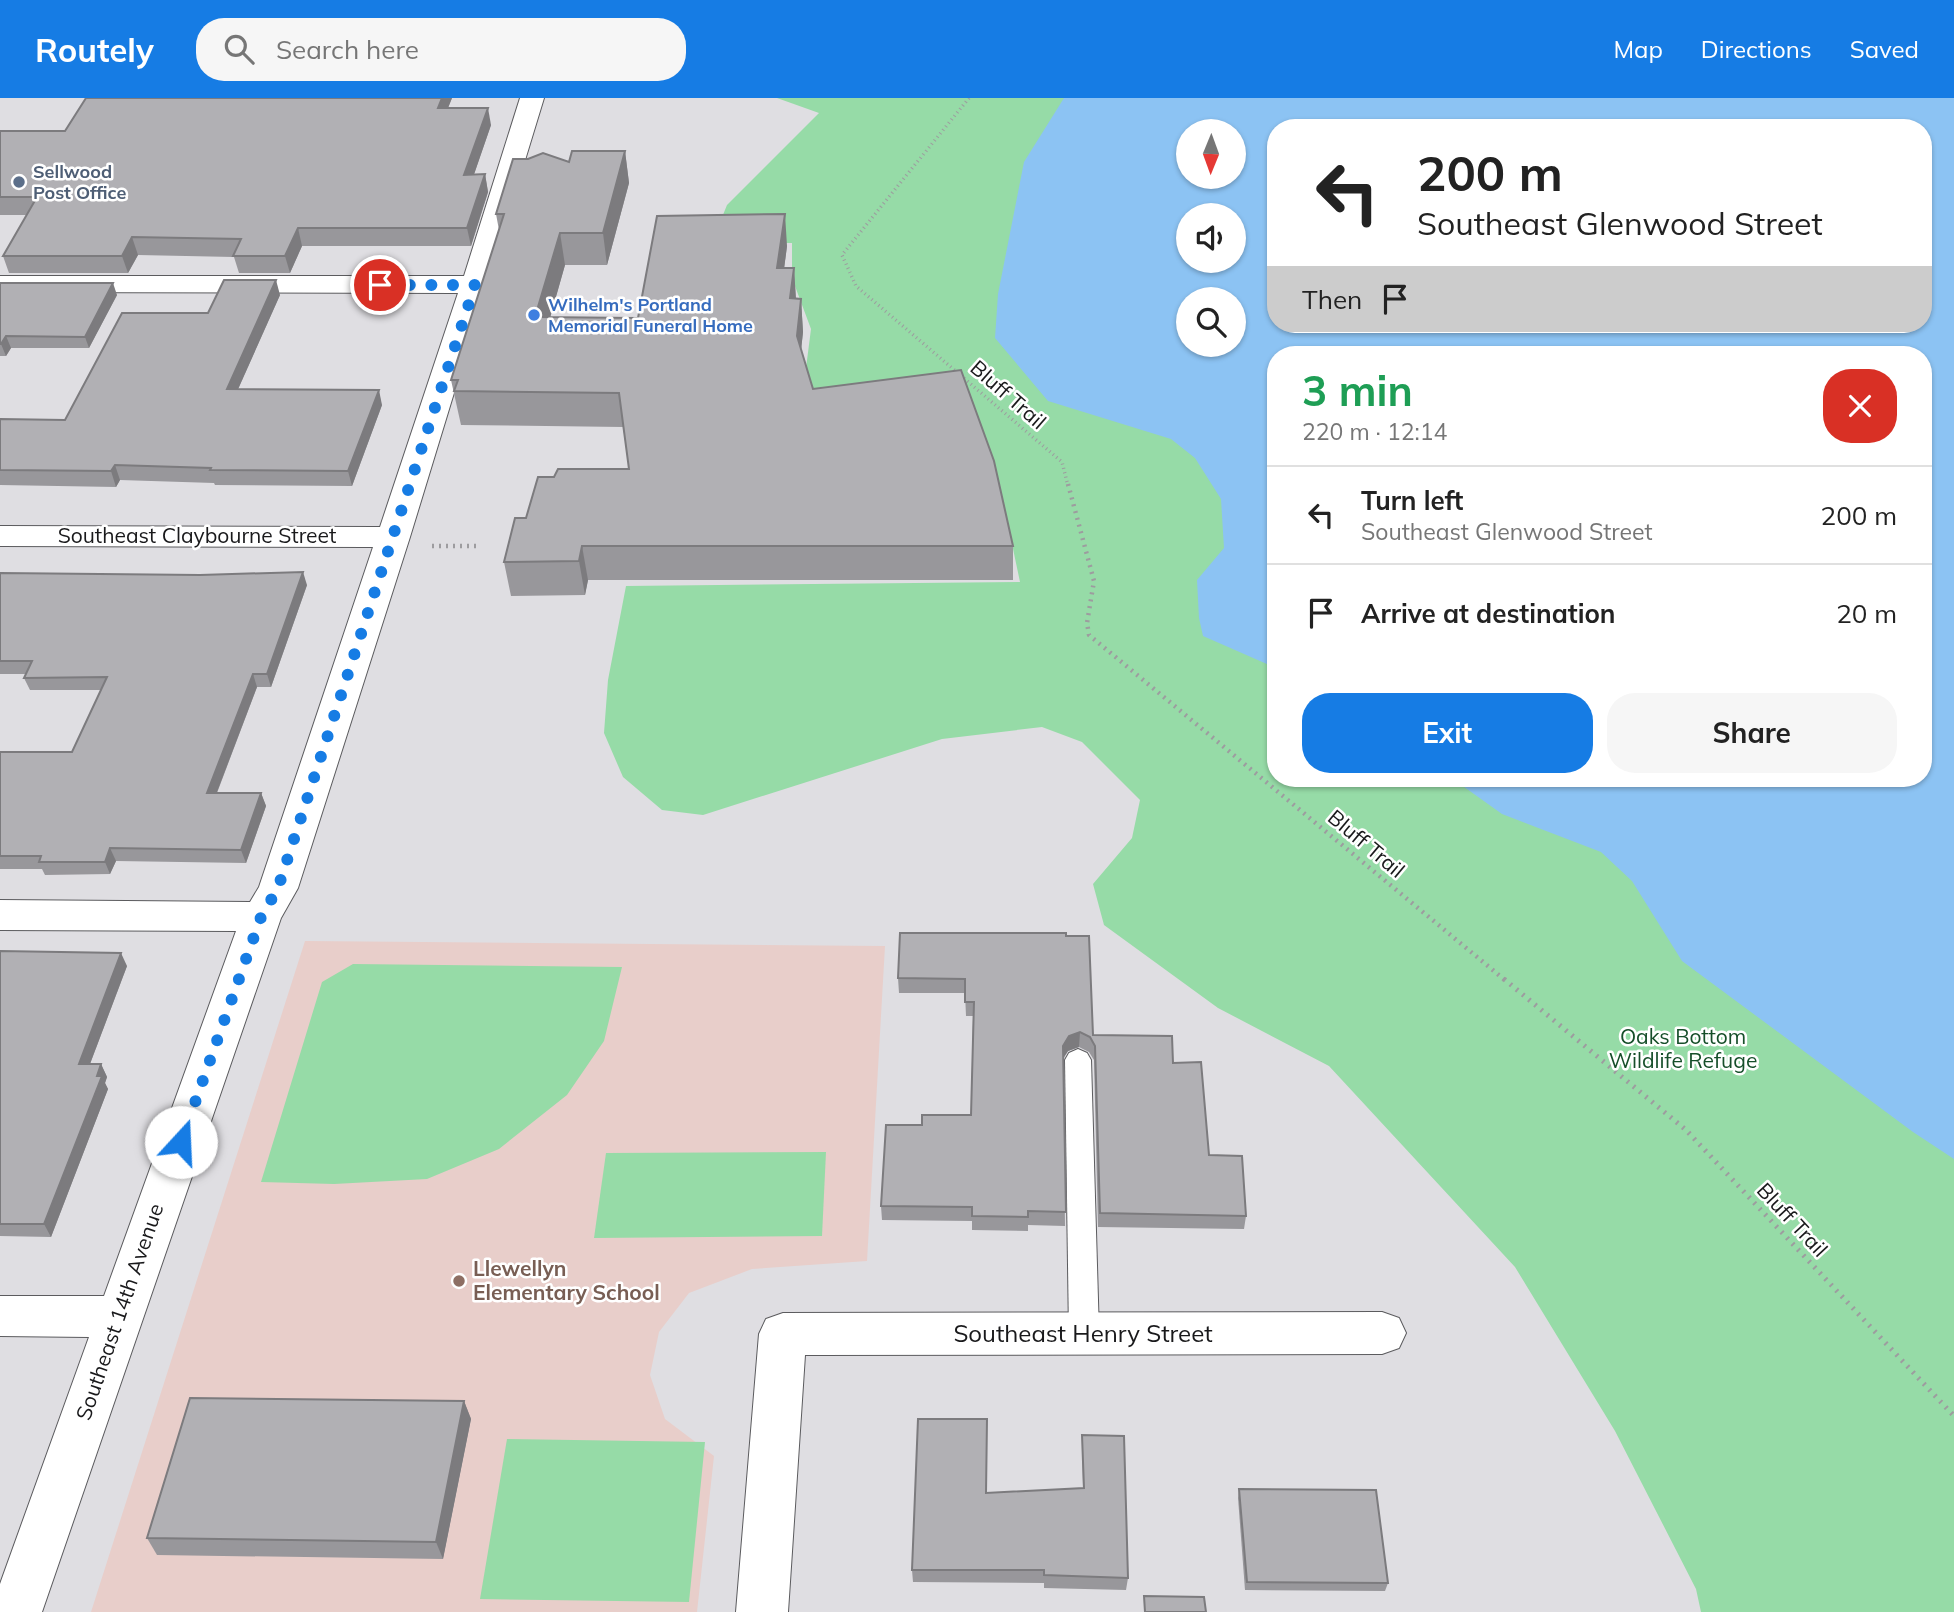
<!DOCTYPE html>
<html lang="en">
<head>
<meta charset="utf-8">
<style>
  :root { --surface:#fff; --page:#f6f6f6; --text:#222; --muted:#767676; --line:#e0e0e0; --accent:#167ce4 }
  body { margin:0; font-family:Mulish,sans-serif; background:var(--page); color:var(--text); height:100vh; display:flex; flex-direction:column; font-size:26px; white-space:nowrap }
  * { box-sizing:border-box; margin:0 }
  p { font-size:23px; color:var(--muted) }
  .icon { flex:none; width:38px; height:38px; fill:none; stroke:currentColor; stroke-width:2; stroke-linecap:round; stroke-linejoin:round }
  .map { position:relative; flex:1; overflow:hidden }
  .sheet { position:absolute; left:1267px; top:248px; width:665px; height:441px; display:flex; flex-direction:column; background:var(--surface); border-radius:28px; box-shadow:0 2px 5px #0004 }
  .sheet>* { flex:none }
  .hud { position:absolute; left:1267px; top:21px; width:665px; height:214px; border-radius:28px; box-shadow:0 2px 5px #0004; background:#fff; color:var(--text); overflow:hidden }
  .needle { width:46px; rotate:181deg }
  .fabs { position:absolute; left:1176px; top:21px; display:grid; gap:14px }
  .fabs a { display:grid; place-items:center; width:70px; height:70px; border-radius:50%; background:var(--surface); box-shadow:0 2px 5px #0004; font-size:35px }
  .pin { position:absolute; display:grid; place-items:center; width:60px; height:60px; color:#fff; margin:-30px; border:4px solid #fff; border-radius:50%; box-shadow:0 2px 7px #0007 }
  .me { position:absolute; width:77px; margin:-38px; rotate:20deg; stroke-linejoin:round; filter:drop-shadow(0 0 5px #0008) }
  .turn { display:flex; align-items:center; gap:24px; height:147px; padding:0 35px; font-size:32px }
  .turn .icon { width:91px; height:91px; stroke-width:2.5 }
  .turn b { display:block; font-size:49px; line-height:60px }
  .then { display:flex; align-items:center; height:66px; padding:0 35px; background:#0003; gap:14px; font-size:26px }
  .round { display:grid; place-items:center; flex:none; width:74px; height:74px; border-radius:28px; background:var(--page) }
  .head { display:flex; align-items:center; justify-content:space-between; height:119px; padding:0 35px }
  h1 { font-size:42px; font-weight:700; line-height:52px; color:#1e9e55 }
  .action { display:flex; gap:14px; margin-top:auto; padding:14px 35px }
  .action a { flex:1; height:80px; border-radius:28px; background:var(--accent); color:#fff; font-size:28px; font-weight:700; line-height:80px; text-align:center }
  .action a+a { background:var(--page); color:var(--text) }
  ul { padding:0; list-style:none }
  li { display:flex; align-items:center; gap:21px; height:98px; padding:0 35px; border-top:2px solid var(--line) }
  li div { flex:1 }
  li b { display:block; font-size:26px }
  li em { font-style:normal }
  header { display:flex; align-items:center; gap:42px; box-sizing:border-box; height:98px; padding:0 35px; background:var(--accent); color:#fff }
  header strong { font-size:33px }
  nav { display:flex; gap:38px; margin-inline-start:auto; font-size:24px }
  .search { width:490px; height:63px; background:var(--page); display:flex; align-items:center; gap:18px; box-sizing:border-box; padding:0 24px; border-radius:28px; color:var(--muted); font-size:26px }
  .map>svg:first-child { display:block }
  .education { fill:#e8ceca }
  .green { fill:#96dba7; fill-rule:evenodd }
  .water { fill:#8cc3f3; fill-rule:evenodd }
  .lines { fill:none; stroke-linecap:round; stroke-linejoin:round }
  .lane-casing { stroke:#5b5b5e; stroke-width:2 }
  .street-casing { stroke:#5b5b5e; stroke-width:2 }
  .path-far2 { stroke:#9d9c9f; stroke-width:3.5; stroke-dasharray:1 3.5; stroke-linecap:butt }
  .path-far1 { stroke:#9d9c9f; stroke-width:4.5; stroke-dasharray:2 5; stroke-linecap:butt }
  .path { stroke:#9d9c9f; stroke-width:5; stroke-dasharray:2 6; stroke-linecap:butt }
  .lane { fill:#fff; fill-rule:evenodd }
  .street { fill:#fff; fill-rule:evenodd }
  .wall { fill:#98979b }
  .shaded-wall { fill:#7c7b7e }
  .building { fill:#b1b0b4; stroke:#7c7b7e; stroke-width:2 }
  .route { stroke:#167ce4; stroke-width:12; stroke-dasharray:0 21.6 }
  .service-dot { fill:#5c6f8a; stroke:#fff; stroke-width:2.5 }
  .shop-dot { fill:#3f7fe0; stroke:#fff; stroke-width:2.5 }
  .education-dot { fill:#8d6e63; stroke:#fff; stroke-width:2.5 }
  .labels { text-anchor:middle; stroke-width:5; stroke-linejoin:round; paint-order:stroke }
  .far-service-label { font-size:18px; font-weight:bold; fill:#4e5e75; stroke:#fff; text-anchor:start }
  .far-shop-label { font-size:18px; font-weight:bold; fill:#366cbe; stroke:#fff; text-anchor:start }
  .street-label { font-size:21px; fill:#19191b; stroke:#fff }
  .park-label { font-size:21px; fill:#164f2a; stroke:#fff }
  .education-label { font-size:21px; font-weight:bold; fill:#785e54; stroke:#fff; text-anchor:start }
  .near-street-label { font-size:24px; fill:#19191b; stroke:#fff }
</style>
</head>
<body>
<header>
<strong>Routely</strong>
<div class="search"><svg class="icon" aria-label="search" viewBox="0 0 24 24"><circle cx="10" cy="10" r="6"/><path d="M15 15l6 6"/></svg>Search here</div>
<nav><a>Map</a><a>Directions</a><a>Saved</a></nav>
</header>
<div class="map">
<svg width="1954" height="1514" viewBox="0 0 1954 1514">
  <rect width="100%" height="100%" fill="#dfdee2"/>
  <!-- education -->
  <path class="education" d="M305 843 885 848 867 1163 752 1171 689 1195 659 1234 650 1277 665 1321 714 1358 697 1514H91Z"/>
  <!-- green -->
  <g class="green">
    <path d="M777 0H1954V1514H1701L1696 1491 1615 1333 1515 1169 1329 968 1218 910 1104 827 1093 786 1132 740 1140 702 1082 644 1042 629 942 641 703 717 662 712 623 679 604 635 608 582 626 488 1020 484 1001 394 821 317 806 270 811 231 792 180V145L712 144 727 107 819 15ZM1276 30H1923V226H1276ZM1188 33H1234V79H1188ZM1188 117H1234V163H1188ZM1188 201H1234V247H1188ZM1276 257H1923V681H1276Z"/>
    <path d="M353 866 621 869H622L604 943 567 997 499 1051 427 1081 334 1086 261 1084 322 884Z"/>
    <path d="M826 1054 822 1138 594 1140 606 1055Z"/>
    <path d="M507 1341 705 1344 689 1504 480 1501Z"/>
  </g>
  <!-- water -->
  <path class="water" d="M1064 0H1954V1061L1913 1034 1682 863 1632 783 1601 754 1502 716 1453 681H1923V257H1276V570L1203 538 1199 520 1197 482 1224 450 1221 401 1195 360 1171 341 1048 303 995 240 998 196 1024 64ZM1276 30H1923V226H1276ZM1188 33H1234V79H1188ZM1188 117H1234V163H1188ZM1188 201H1234V247H1188Z"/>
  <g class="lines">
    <defs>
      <path id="lane" d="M1078 951 1087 955 1091 962 1099 1236 1095 1245 1084 1249 1073 1245 1069 1236 1065 962 1069 955Z"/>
      <g id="street">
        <path d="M520 0H544L410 439 298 790 281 820 42 1514H0V1486L89 1239 0 1238V1198H104L236 833 0 832V802L250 804 259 789 373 449 0 448V428L380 429 458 195 0 194V178H464Z"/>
        <path d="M1382 1214 1399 1220 1406 1235 1399 1250 1382 1256 805 1257 788 1514H736L759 1236 766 1221 783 1215Z"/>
      </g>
    </defs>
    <!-- lane casing -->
    <use href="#lane" class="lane-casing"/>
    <!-- street casing -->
    <use href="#street" class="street-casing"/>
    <!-- path-far2 -->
    <path class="path-far2" d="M969 0 842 157 856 188 1062 364 1068 388"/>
    <!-- path-far1 -->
    <g class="path-far1">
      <path d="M1068 386 1094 483 1087 525 1089 537 1506 883"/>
      <path d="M432 448H477"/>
    </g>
    <!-- path -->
    <path class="path" d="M1504 881 1686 1032 1954 1318"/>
    <!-- lane -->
    <use href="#lane" class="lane"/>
    <!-- street -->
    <use href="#street" class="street"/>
  </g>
  <!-- wall -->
  <g class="wall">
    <path d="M452 0 448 10 491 27 474 76H485L488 94 471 148H302L290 175H239L234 159 138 157 128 175H9L3 158 27 117H0V33H65Z"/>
    <path d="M625 53 629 85 607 167H565L550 219 638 220 787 148 784 170H794L796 201H801L803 234 801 252 813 291 1013 448V482H588L585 497 511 498 504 464 526 420 554 379 629 371 623 329 461 327 451 282 499 132 496 116Z"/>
    <path d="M0 185 117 197 89 250H11L6 258H0Z"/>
    <path d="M280 197 238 291 382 307 352 388 215 387 214 385 120 382 116 389 0 387V321L65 322 208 215Z"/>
    <path d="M0 475 307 487 271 589H257L217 695H261L266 708 246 765 116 763 110 776 45 777 42 771H0V654H72L101 592H30L24 580 26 576H0Z"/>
    <path d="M1066 838 1093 937 1173 965 1209 1057 1246 1118 1244 1131 1098 1129 1094 962 1089 954 1079 949 1068 953 1063 961 1065 1128 1028 1127V1133L972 1132V1123L882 1122 881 1108 922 1027 971 1017 973 918H966L965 895H899L898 880Z"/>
    <path d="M0 853 127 868 90 966H101L107 979 105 985 108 991 51 1139 0 1138Z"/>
    <path d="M464 1303 471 1321 443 1461 157 1457 147 1440Z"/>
    <path d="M1082 1337 1128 1480 1126 1492 1044 1490V1485L913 1484 912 1472 986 1395 1083 1390 1082 1351Z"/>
    <path d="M1239 1391 1388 1485 1385 1493 1245 1492 1238 1400Z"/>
  </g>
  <!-- shaded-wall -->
  <g class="shaded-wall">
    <path d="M442 0H452L441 27 438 10Z"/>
    <path d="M488 10 491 27 468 94 464 77Z"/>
    <path d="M625 53 629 85 607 167 603 135Z"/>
    <path d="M485 76 488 94 471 148 467 130Z"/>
    <path d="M785 116 787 148 780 203 777 170Z"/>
    <path d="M298 130 302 148 290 175 285 158Z"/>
    <path d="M560 135 565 167 541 252 535 219Z"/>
    <path d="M132 139 138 157 128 175 122 158Z"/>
    <path d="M794 170 796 203 790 200Z"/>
    <path d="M276 182 280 197 231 307 227 291Z"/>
    <path d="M113 185 117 197 89 250 85 239Z"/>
    <path d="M801 201 803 234 799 271 797 238Z"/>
    <path d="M6 238 11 250 6 258 1 246Z"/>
    <path d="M379 292 382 307 352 388 348 373Z"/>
    <path d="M115 367 120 382 116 389 111 373Z"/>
    <path d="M582 448 588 482 585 497 579 463Z"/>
    <path d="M303 474 307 487 271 589 267 576Z"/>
    <path d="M253 576 257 589 212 707 207 695Z"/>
    <path d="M261 695 266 708 246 765 241 752Z"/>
    <path d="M110 750 116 763 110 776 105 764Z"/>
    <path d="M121 855 127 868 85 979 79 966Z"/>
    <path d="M1080 934 1079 949 1068 953 1062 962 1063 948 1069 938Z"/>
    <path d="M101 966 107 979 105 985 108 991 51 1139 44 1126Z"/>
    <path d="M464 1303 471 1321 443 1461 436 1444Z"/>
  </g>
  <!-- building -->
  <g class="building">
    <path d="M86 0H442L438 10H488L464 77 485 76 467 130H298L285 158H233L241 141 132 139 122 158H3L37 99H0V33H65Z"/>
    <path d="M572 53H625L603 135H560L535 219 638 220 657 118 785 116 777 170H794L790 200 801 201 797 238 813 291 961 272 994 363 1013 448H582L579 463 504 464 515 420H526L538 379H554L558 371H629L619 295 454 293 458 282H451L504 116H496L513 61H528L543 55 569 64Z"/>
    <path d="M224 182H276L227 291 379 292 348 373 210 372 211 370 115 367 111 373 0 372V321L65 322 122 215H208Z"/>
    <path d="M0 185H113L85 239 6 238 1 246H0Z"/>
    <path d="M303 474 267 576H253L207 695H261L241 752 110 750 105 764H39L41 758H0V654H72L107 579 24 580 32 563H0V475L200 477Z"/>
    <path d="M900 835H1066V838H1089L1093 937 1172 938 1173 965 1201 964 1209 1057 1242 1058 1246 1118 1100 1115 1095 948 1090 939 1080 934 1069 938 1063 948 1066 1114 1028 1113V1119L972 1118V1109L881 1108 886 1027H922V1017H971L974 904H965V881L898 880Z"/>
    <path d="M0 853 121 855 79 966H101L97 978H102L44 1126H0Z"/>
    <path d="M190 1300 464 1303 436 1444 147 1440Z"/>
    <path d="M918 1321H987L986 1395 1084 1390 1082 1337 1124 1338 1128 1480 1044 1477V1472H912Z"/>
    <path d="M1239 1391 1376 1392 1388 1485 1247 1484Z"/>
    <path d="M1144 1498 1204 1499 1206 1514H1145Z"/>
  </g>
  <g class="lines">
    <!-- route -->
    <path class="route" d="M181 1044 261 819 278 790 475 187H380"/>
  </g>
  <!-- markers -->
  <circle class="service-dot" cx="19" cy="84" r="7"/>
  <circle class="shop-dot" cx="534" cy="217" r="7"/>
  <circle class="education-dot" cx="459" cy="1183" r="7"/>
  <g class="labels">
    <!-- far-service labels -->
    <g class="far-service-label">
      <text x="33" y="80">Sellwood<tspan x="33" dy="21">Post Office</tspan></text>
    </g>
    <!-- far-shop labels -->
    <g class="far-shop-label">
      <text x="548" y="213">Wilhelm's Portland<tspan x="548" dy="21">Memorial Funeral Home</tspan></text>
    </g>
    <!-- street labels -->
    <g class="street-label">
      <text transform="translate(1008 297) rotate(41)" y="7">Bluff Trail</text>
      <text x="197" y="445">Southeast Claybourne Street</text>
      <text transform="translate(1366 746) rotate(40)" y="7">Bluff Trail</text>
      <text transform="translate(1792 1122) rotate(47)" y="7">Bluff Trail</text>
      <text transform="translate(120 1214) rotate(-71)" y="7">Southeast 14th Avenue</text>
    </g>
    <!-- park labels -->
    <g class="park-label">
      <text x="1683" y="946">Oaks Bottom<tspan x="1683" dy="24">Wildlife Refuge</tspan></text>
    </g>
    <!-- education labels -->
    <g class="education-label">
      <text x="473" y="1178">Llewellyn<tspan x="473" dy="24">Elementary School</tspan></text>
    </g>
    <!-- near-street labels -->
    <g class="near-street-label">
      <text x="1083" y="1244">Southeast Henry Street</text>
    </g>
  </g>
</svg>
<div class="fabs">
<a><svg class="needle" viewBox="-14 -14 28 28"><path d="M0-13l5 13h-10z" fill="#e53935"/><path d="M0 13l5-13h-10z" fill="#767676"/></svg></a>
<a><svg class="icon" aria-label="sound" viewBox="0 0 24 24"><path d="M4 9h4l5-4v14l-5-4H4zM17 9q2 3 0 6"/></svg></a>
<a><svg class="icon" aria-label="search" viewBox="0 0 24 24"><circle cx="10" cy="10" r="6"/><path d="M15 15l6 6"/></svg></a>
</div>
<div class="pin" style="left:380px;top:187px;background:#d93025"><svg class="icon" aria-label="arrive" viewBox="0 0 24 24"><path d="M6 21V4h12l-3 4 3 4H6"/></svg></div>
<svg class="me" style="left:181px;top:1044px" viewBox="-20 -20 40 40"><circle r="19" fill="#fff"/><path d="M0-13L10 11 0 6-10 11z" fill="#167ce4"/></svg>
<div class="hud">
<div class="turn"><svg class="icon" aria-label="left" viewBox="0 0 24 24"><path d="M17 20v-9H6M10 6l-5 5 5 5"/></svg><div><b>200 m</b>Southeast Glenwood Street</div></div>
<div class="then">Then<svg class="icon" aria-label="arrive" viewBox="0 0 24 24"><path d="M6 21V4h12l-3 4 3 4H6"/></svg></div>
</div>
<section class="sheet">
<div class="head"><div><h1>3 min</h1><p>220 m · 12:14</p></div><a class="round" style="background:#d93025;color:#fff"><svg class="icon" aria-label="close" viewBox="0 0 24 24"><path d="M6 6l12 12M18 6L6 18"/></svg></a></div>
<ul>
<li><svg class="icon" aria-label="left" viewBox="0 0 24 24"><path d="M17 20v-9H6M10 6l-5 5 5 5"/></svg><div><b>Turn left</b><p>Southeast Glenwood Street</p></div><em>200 m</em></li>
<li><svg class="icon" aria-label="arrive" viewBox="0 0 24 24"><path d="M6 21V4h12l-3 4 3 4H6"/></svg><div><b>Arrive at destination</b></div><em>20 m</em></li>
</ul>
<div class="action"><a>Exit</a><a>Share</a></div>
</section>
</div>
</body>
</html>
